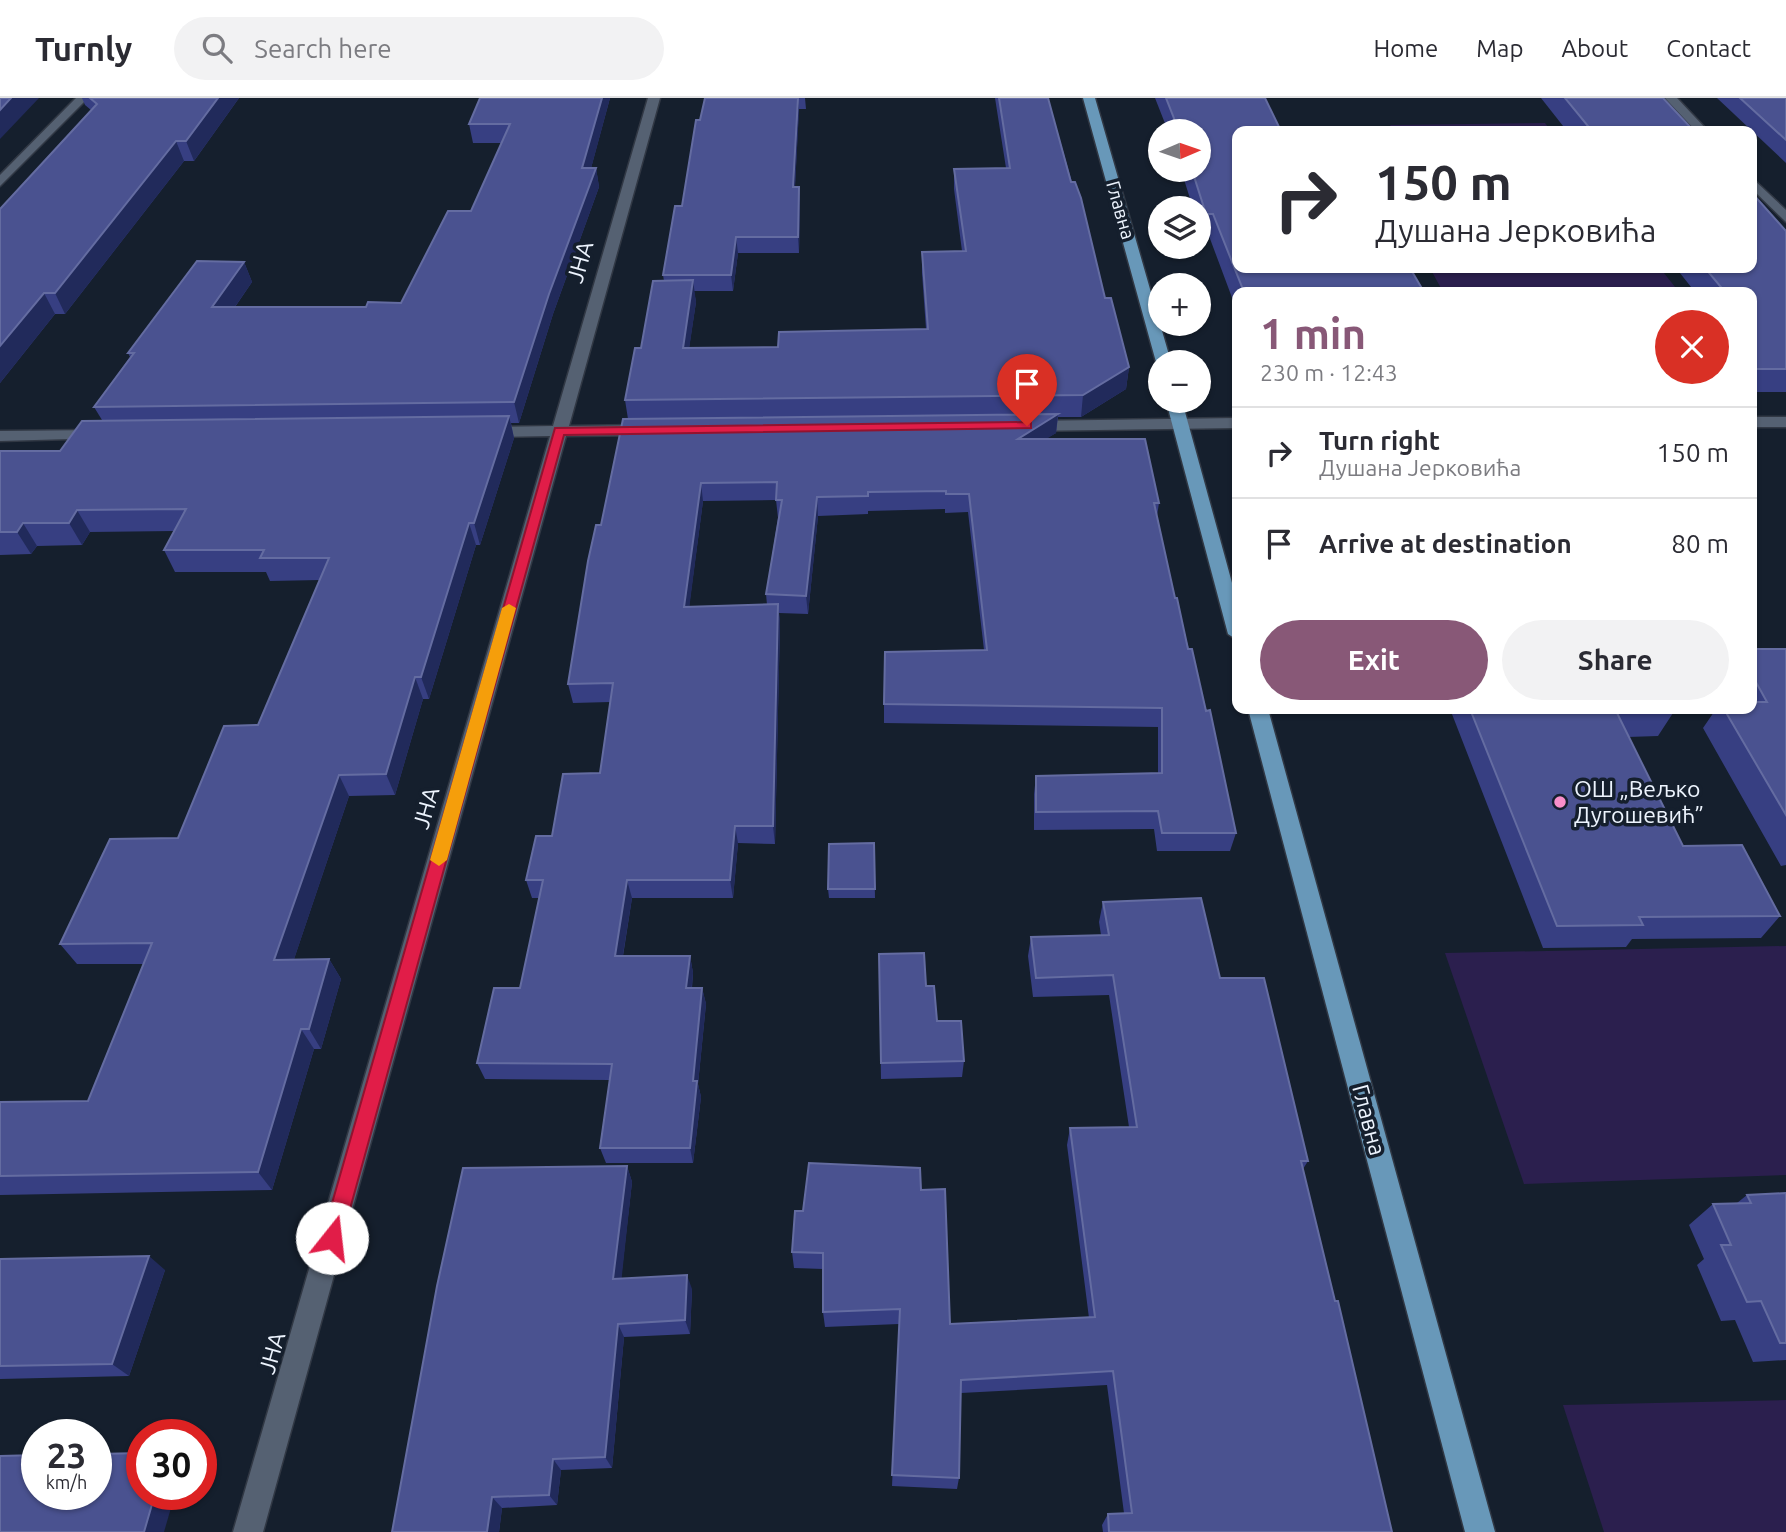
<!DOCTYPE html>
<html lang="en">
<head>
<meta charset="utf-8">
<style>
  :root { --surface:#fff; --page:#f2f2f3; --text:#2b2b33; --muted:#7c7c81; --line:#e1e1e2; --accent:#885877 }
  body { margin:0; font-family:Ubuntu,sans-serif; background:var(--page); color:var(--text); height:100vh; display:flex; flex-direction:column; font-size:26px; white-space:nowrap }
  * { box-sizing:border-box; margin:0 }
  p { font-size:23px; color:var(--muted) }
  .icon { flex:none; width:38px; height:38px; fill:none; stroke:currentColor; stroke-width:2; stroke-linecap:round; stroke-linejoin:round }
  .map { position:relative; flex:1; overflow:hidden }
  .panel { position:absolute; left:1232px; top:189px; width:525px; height:427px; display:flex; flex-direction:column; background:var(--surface); border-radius:14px; box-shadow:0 2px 5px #0004 }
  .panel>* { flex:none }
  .banner { position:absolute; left:1232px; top:28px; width:525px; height:147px; border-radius:14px; box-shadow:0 2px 5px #0004; background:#fff; color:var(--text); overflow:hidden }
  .needle { width:46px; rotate:88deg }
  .controls { position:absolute; left:1148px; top:21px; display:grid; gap:14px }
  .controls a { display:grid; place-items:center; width:63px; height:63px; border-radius:50%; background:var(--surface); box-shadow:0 2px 5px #0004; font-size:35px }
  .speed { position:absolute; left:21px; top:1321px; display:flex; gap:14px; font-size:35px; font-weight:700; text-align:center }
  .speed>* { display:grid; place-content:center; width:91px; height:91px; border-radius:50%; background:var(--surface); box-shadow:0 2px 5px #0004; line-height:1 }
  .speed small { font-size:18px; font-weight:400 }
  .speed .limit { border:10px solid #d22; background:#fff; color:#111 }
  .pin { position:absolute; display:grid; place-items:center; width:60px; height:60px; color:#fff; margin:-72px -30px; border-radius:50% 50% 50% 0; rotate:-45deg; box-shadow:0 0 7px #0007 }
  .pin .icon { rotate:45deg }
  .me { position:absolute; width:77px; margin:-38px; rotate:16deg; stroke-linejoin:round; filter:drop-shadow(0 0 5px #0008) }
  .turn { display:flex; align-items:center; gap:24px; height:147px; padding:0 28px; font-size:32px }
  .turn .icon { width:91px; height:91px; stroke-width:2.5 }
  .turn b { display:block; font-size:49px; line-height:60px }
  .round { display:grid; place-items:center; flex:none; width:74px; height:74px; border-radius:37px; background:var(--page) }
  .headline { display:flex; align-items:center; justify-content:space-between; height:119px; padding:0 28px }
  h1 { font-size:42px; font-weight:700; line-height:52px; color:var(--accent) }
  .button { display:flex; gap:14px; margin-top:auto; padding:14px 28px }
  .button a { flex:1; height:80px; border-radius:42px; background:var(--accent); color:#fff; font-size:28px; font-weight:700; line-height:80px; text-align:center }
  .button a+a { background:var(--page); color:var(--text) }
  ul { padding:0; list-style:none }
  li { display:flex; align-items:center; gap:21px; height:91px; padding:0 28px; border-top:2px solid var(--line) }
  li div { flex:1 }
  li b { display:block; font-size:26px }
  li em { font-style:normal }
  header { display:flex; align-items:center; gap:42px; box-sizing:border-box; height:98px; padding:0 35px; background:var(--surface); border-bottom:2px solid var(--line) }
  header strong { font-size:33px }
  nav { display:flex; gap:38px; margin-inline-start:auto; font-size:24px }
  .search { width:490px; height:63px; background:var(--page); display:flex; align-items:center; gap:18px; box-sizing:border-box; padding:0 24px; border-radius:38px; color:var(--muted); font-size:26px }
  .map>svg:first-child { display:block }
  .green { fill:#2b1f4e }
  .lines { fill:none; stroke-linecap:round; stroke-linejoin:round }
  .minor-casing { stroke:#313844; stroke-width:3 }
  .major-casing { stroke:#313844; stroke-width:3 }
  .minor { fill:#556172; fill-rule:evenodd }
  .major { fill:#6898b9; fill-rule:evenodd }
  .wall { fill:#373f82; fill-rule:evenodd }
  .shaded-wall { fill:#212a5b }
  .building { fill:#4a5290; stroke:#646ca1; stroke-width:2 }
  .route { fill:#e11d48; stroke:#92132f; stroke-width:2 }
  .slow { fill:#f59e0b }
  .poi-dot { fill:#f98fca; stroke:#151f2d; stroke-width:2.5 }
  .labels { text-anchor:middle; stroke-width:7; stroke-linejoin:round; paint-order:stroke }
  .far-street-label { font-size:19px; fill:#edf4fe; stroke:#151f2d }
  .street-label { font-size:23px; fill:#edf4fe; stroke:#151f2d }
  .poi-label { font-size:23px; fill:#edf4fe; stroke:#151f2d; text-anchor:start }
</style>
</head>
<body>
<header>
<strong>Turnly</strong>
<div class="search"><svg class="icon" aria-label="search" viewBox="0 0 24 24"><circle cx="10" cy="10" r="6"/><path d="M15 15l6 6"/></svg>Search here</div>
<nav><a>Home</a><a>Map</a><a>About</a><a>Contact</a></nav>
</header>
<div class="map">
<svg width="1786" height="1434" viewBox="0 0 1786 1434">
  <rect width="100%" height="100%" fill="#151f2d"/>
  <!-- green -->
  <g class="green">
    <path d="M1545 25 1551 33H1394L1390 27Z"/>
    <path d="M1402 170H1660L1679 194H1443L1431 172H1403Z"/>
    <path d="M1786 848V1077L1524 1086 1445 855Z"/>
    <path d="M1786 1302V1434H1604L1563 1307Z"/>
  </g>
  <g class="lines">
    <defs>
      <g id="minor">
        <path d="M76 0H88L0 88V77Z"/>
        <path d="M648 0H660L569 328 649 327 657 332 649 337 566 338 263 1434H233L550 338 485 339 477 334 485 329 553 328Z"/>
        <path d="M1665 0H1677L1708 33H1696Z"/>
        <path d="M1752 80 1786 112V124L1752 91Z"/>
        <rect x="1752" y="319" width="34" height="10"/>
        <path d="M1237 320V330L1028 333 1020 328 1028 323Z"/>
        <path d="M99 332 107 337 105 340 0 343V333Z"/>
      </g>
      <g id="major">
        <path d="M1083 0H1095L1171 264H1160V268L1156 264Z"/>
        <path d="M1166 303H1182L1237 503V542L1228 536Z"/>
        <path d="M1248 611H1268L1495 1434H1465Z"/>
      </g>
    </defs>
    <!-- minor casing -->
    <use href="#minor" class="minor-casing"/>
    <!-- major casing -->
    <use href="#major" class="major-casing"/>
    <!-- minor -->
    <use href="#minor" class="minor"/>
    <!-- major -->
    <use href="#major" class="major"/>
  </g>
  <!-- wall -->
  <g class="wall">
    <path d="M82 0H239L194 63H184L65 216H55L0 285V111L91 12 85 7Z"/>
    <path d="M480 0H610L591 70H596L599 89 553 216 519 325H511L514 340 480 447H476L429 601H423L395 697 349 698 294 861H329L341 881 321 951H314L272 1092 0 1097V1004L88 1003 144 866H77L60 846 178 740 258 627 320 482 270 483 266 474H175L164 452 174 433 90 434 82 447 37 448 31 456 0 457V353H60L102 322 94 309 130 259 128 255 244 164 252 184 235 209H366L401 205 471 113 502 45H473L469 26Z"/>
    <path d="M705 0H805L806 11H799L795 89H799L800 105 799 155H738L733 193H694L696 204 689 250 778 249 926 231 922 175V154L962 153 954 91V71L1006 70 995 0H1048L1105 200 1129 269 1126 291 1081 319H1058L1056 335 1045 341 1159 405 1157 418 1175 500 1206 613 1236 735 1230 753H1157L1154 731 1034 732V696L1036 678 1158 675V629L884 625V606L984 552 968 414 945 415V411L868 413V416L818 418 808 516 779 515 780 525 775 746 738 745 733 800H632L623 858H690L693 875 692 890H702L706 906 698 986 701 999 693 1065H606L600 1050 610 982 485 981 477 965 520 890 539 800H532L526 782 552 738 600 675 610 604 573 605 568 586 601 427 628 321 625 302 641 250 664 183 663 177 682 108ZM776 402 778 420 766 496 767 507 689 509 703 403Z"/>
    <path d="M1155 0H1265L1237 33 1424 194H1237V213L1209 138H1202L1199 128V110H1193L1181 72H1199V33H1168Z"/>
    <path d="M1541 0H1663L1694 33H1567Z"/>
    <path d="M1717 0H1786V65Z"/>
    <path d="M1786 133V294H1752V194H1695L1676 170H1752Z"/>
    <path d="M1752 551H1786V767L1781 768 1703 630 1716 611H1752Z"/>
    <path d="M1450 611H1670L1673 615 1658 638 1628 639 1683 748 1780 818 1761 840 1632 841 1626 849 1543 850Z"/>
    <path d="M874 745 875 800H829L828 791Z"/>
    <path d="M1103 804 1220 880 1308 1063 1303 1071 1335 1203 1392 1434H1103L1102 1427 1108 1416 1124 1415 1107 1287 961 1295 959 1380 957 1391 892 1388 899 1226 825 1229 823 1214V1171L794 1170 792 1154 803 1113 921 1092 950 1226 1089 1220 1067 1047 1070 1030 1129 1029 1109 897 1033 899 1028 858 1031 839 1101 837 1099 824Z"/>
    <path d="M879 856 926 888 937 923 964 963 962 979 881 981Z"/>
    <path d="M627 1068 632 1084 621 1181 692 1191 690 1236 624 1239 612 1370 561 1372 557 1407 502 1410 499 1434H392Z"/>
    <path d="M1786 1095V1262L1753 1264 1735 1222 1721 1223 1697 1167 1704 1161 1689 1127 1713 1106 1737 1105 1747 1097Z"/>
    <path d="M0 1162 165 1172 129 1278 0 1281Z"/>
  </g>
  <!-- shaded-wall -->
  <g class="shaded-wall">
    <path d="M11 0H39L0 41V12Z"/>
    <path d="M218 0H239L194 63 186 43Z"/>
    <path d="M602 0H610L586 89 582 70Z"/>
    <path d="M799 0V11L794 105 793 89Z"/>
    <path d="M176 43 184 63 65 216 55 195Z"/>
    <path d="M596 70 599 89 553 216 519 325 514 304 549 196Z"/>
    <path d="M799 89 800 105 799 155 798 139Z"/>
    <path d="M736 139 738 155 733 193 731 177Z"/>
    <path d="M244 164 252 184 221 229 212 209Z"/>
    <path d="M693 182 696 204 686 272 683 250Z"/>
    <path d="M44 195 55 216 0 285V248Z"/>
    <path d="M1129 269 1126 291 1081 319 1083 297Z"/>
    <path d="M1058 316 1056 335 1016 360 1018 341Z"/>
    <path d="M509 318 514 340 480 447 474 425Z"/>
    <path d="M701 385 703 403 687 527 684 509Z"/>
    <path d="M817 399 818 418 808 516 806 498Z"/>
    <path d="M77 412 90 434 82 447 69 425Z"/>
    <path d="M23 425 37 448 31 456 17 434Z"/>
    <path d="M469 425 476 447 429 601 421 579Z"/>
    <path d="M778 506 780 525 775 746 773 728Z"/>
    <path d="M415 579 423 601 395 697 386 676Z"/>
    <path d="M339 677 349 698 287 882 274 862Z"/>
    <path d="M735 728 738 745 733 800 730 782Z"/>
    <path d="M627 782 632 800 620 875 615 858Z"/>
    <path d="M690 858 693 875 690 906 686 890Z"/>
    <path d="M329 861 341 881 321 951 309 931Z"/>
    <path d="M702 890 706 906 698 986 701 999 693 1065 690 1050 693 983Z"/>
    <path d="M301 931 314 951 272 1092 258 1074Z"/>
    <path d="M627 1068 632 1084 620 1195 613 1181Z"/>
    <path d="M149 1158 165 1172 129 1278 112 1266Z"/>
    <path d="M687 1177 692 1191 690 1236 685 1222Z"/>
    <path d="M618 1226 624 1239 612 1370 605 1359Z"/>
    <path d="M553 1361 561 1372 557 1407 549 1397Z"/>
    <path d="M155 1396H175L164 1434H144Z"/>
    <path d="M492 1399 502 1410 499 1434H487Z"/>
  </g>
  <!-- building -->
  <g class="building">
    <path d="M0 0H11L0 12Z"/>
    <path d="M90 0H218L186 43H176L55 195H44L0 248V111L97 6Z"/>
    <path d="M480 0H602L582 70H596L549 196 514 304 94 309 134 255H128L197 163 244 164 212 209H366L368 204 401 205 448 113H471L510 26H469Z"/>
    <path d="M705 0H798L793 89H799L798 139H736L731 177H663L675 108H682L696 22H700Z"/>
    <path d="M999 0H1048L1071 84H1075L1081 100 1105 200H1111L1129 269 1083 297 625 302 635 250H641L653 183 693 182 683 250 778 249 779 234 928 231 922 154 966 153 954 71 1010 70Z"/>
    <path d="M1166 0H1265L1281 33H1237V170H1410L1424 194H1244L1213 116H1206L1192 72H1199V33H1179Z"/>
    <path d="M1565 0H1663L1694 33H1592Z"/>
    <path d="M1740 0H1786V42Z"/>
    <path d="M1752 95 1786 133V271H1752V194H1725L1705 170H1752Z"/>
    <path d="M1058 316 1018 341H1145L1159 405H1154L1175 500H1177L1188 551H1192L1206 613 1210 612 1236 735H1162L1158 713 1036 714V678L1162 675V610L884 606 885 554 987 552 969 396H946V393L868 394V398L817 399 806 498 766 496 782 402H776L777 384 701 385 684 509 778 506 773 728H735L730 782H627L615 858H690L686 890H702L693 983H697L690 1050H600L612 966 477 965 494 890H520L543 782H526L536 738H552L563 676 600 675 613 585 568 586 588 463 596 427H601L623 321Z"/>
    <path d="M509 318 474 425H469L421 579H415L386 676 339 677 274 862 329 861 309 931H301L258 1074 0 1078V1004L88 1003 152 845 60 846 110 741 178 740 224 628 258 627 329 460H260L264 452H164L186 411 77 412 69 425H23L17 434H0V353H60L82 323Z"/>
    <path d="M1752 551H1786V717L1724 611H1752V604H1767L1752 577Z"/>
    <path d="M1470 611H1670L1673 615H1617L1683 748 1742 747 1780 818 1639 819 1643 827 1557 828Z"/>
    <path d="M874 745 875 791H828L829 746Z"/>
    <path d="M1201 800 1220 880H1264L1308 1063H1301L1335 1203H1338L1392 1434H1109L1108 1416 1132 1415 1113 1273 961 1282 959 1380 892 1377 900 1211 823 1214V1155L792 1154 795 1113H803L809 1065 920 1070 921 1092 945 1091 950 1226 1095 1219 1070 1030 1137 1029 1113 877 1036 880 1031 839 1109 837 1103 804Z"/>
    <path d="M924 855 926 888H934L937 923H961L964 963 881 965 879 856Z"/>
    <path d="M627 1068 613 1181 687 1177 685 1222 618 1226 605 1359 553 1361 549 1397 492 1399 487 1434H392L437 1188 463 1070Z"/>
    <path d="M1786 1095V1245H1780L1761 1203 1747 1204 1721 1147H1731L1713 1106 1751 1105 1747 1097Z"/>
    <path d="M149 1158 112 1266 0 1268V1161Z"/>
    <path d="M142 1355V1396H155L144 1434H0V1358L37 1357V1396H96V1356Z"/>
  </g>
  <!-- route -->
  <path class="route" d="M1027 324 1031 325V330L564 337 342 1140 339 1147 332 1149 325 1147 322 1140 555 330Z"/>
  <!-- slow -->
  <path class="slow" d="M509 506 516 510 447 762 439 768 430 762 502 510Z"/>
  <!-- markers -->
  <circle class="poi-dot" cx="1560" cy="704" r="7"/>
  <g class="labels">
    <!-- far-street labels -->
    <g class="far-street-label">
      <text transform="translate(1121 112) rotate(74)" y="7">Главна</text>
    </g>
    <!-- street labels -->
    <g class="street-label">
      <text transform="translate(580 164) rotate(-74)" y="8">ЈНА</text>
      <text transform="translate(426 710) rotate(-74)" y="8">ЈНА</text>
      <text transform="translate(1369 1022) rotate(75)" y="8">Главна</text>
      <text transform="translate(272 1255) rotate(-74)" y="8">ЈНА</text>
    </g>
    <!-- poi labels -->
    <g class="poi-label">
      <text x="1574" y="699">ОШ „Вељко<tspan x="1574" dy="26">Дугошевић”</tspan></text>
    </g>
  </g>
</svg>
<div class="controls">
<a><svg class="needle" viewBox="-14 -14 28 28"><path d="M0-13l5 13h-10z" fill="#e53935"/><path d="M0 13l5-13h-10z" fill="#7c7c81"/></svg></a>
<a><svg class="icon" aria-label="layers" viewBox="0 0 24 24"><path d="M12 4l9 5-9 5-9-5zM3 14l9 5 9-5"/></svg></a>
<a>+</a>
<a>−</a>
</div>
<div class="speed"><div>23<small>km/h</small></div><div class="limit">30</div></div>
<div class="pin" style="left:1027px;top:328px;background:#d93025"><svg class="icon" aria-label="arrive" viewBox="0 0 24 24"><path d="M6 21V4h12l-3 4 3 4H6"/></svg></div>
<svg class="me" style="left:332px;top:1140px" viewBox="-20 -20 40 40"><circle r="19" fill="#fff"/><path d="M0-13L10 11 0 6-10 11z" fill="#e11d48"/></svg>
<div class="banner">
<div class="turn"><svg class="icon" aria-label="right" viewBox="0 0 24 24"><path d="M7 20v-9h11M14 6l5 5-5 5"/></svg><div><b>150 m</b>Душана Јерковића</div></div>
</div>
<section class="panel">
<div class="headline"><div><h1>1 min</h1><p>230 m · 12:43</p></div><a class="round" style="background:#d93025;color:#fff"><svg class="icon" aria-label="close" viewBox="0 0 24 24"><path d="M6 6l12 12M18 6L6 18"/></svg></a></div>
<ul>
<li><svg class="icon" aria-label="right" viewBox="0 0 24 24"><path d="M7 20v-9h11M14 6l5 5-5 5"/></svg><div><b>Turn right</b><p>Душана Јерковића</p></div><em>150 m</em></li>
<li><svg class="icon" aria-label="arrive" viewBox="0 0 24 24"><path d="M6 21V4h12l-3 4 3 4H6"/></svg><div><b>Arrive at destination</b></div><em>80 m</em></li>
</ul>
<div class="button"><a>Exit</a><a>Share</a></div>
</section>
</div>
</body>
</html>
